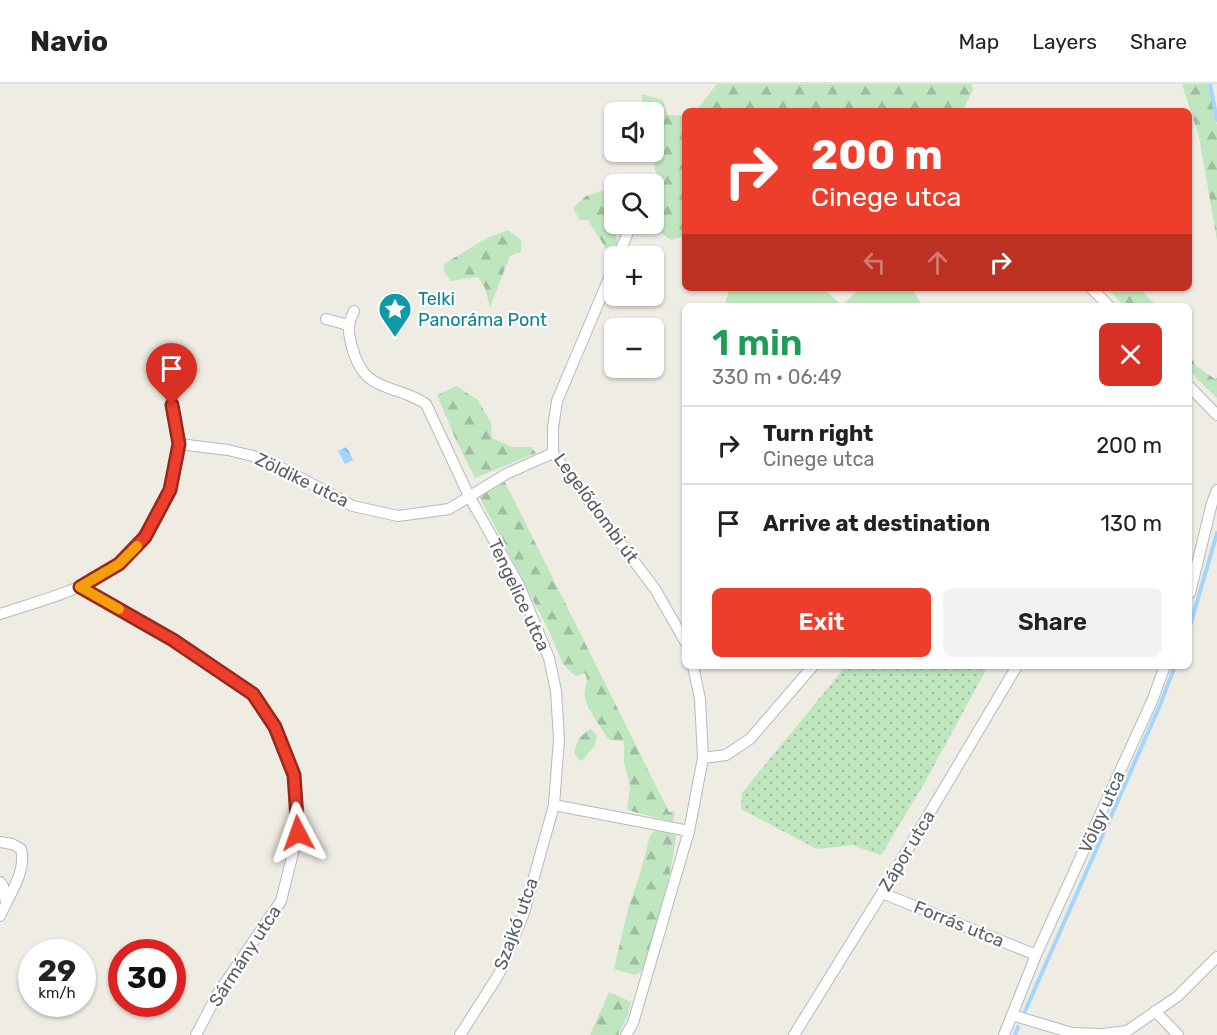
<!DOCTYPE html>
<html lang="en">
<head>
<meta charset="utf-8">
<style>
  :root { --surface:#fff; --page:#f2f2f2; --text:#222; --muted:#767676; --line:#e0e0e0; --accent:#ec3e2b }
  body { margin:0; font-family:Rubik,sans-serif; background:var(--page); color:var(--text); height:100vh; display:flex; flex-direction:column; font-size:22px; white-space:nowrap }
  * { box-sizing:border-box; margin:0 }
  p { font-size:20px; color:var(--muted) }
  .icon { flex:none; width:33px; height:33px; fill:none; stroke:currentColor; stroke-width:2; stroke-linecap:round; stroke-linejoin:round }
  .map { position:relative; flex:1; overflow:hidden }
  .side { position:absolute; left:682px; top:219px; width:510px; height:366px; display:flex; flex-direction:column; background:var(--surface); border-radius:9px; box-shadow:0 2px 4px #0004 }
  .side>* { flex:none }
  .guide { position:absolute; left:682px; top:24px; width:510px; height:183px; border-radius:9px; box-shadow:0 2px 4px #0004; background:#ec3e2b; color:#fff; overflow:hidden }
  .tools { position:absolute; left:604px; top:18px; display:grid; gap:12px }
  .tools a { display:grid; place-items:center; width:60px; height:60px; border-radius:9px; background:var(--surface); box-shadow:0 2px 4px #0004; font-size:30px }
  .speed { position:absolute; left:18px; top:855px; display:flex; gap:12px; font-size:30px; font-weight:700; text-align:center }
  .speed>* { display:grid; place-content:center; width:78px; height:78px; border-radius:50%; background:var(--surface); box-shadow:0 2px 4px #0004; line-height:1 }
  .speed small { font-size:15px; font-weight:400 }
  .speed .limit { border:9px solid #d22; background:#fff; color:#111 }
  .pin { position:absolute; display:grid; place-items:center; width:51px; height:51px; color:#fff; margin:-62px -26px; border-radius:50% 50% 50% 0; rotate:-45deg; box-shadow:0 0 6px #0007 }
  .pin .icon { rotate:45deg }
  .me { position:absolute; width:66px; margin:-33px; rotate:356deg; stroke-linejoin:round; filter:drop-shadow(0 0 4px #0008) }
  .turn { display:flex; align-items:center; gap:21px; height:126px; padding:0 30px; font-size:27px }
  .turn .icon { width:78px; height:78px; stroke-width:2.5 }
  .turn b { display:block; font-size:42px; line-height:51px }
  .lanes { display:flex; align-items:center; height:57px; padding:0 30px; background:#0003; justify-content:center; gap:30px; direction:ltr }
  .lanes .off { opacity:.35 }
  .round { display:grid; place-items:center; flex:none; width:63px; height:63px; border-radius:9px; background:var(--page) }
  .head { display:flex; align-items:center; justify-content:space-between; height:102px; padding:0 30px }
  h1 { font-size:36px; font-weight:600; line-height:45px; color:#1e9e55 }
  .action { display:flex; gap:12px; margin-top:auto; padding:12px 30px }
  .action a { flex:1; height:69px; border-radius:9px; background:var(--accent); color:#fff; font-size:24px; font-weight:600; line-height:69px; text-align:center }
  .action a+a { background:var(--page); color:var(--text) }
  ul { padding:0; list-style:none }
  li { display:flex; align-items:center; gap:18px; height:78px; padding:0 30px; border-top:2px solid var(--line) }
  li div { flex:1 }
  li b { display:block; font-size:22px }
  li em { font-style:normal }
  header { display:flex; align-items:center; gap:36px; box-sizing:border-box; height:84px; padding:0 30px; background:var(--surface); border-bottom:2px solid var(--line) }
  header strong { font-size:28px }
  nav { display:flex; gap:33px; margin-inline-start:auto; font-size:21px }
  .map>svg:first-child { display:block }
  .grass { fill:url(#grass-dots) }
  .forest { fill:url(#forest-firs) }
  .garden { fill:#bfe6bf }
  .water { fill:url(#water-waves) }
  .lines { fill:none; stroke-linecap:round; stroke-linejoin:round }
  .stream { stroke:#a2d5ff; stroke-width:4 }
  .minor-casing { stroke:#b6b9bd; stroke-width:12 }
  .minor { stroke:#fff; stroke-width:10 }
  .route-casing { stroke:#99281c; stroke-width:15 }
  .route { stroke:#ec3e2b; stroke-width:10 }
  .slow { stroke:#f59e0b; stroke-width:10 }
  .labels { text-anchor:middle; stroke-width:4.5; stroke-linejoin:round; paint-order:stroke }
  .culture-label { font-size:18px; fill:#0d838f; stroke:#fff; text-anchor:start }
  .street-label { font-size:18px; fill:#5b5f64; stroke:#fff }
</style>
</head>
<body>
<header>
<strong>Navio</strong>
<nav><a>Map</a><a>Layers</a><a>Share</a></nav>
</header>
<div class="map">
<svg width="1217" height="951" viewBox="0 0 1217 951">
  <defs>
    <pattern id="grass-dots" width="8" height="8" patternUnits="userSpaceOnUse" patternTransform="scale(1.5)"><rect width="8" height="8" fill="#bfe6bf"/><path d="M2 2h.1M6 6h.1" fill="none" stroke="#9ebe9f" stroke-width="1.8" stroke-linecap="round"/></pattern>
    <pattern id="forest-firs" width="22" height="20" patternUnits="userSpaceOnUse" patternTransform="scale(1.5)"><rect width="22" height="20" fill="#bfe6bf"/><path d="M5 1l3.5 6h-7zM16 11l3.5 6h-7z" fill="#9ebe9f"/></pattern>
    <pattern id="water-waves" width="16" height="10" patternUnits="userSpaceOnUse" patternTransform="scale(1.5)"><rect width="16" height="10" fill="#a2d5ff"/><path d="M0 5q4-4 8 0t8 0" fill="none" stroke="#87b0d2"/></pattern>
  </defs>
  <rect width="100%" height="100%" fill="#eeece3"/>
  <!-- grass -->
  <path class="grass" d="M846 582H988L925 698 881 771 852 761 817 765 741 725 742 709Z"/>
  <!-- forest -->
  <g class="forest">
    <path d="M717 0H972L973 6 962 27H696Z"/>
    <path d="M1182 0H1209L1217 42V156L1199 53Z"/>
    <path d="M641 10 663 16 668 31 685 32V151L672 156 652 143V140H654L657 93 652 68H654V28H645Z"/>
    <path d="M615 103 613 144 618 158 615 171 607 166 588 136H580L573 124 586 112Z"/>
    <path d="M508 146 521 156V167L510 172 490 223 485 204 478 193 451 197 444 187V180L487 154Z"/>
    <path d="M1107 204H1139L1157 222H1124Z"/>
    <path d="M1190 270 1195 281 1215 295 1217 294V314L1190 288Z"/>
    <path d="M456 302 478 316 491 339 492 354 512 363H531L536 369 475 394 456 356 437 311Z"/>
    <path d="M505 398 669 728 675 727 673 738 627 726 630 702 624 679V657L609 656C603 647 586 623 585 613 583 604 590 600 585 589L575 592 563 580 549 547 478 410Z"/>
    <path d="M590 645 597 651 595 661 582 677 578 675 574 668 579 654Z"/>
    <path d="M656 745 676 751C671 797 656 841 645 885L635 891 614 885 628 825 640 790 650 752Z"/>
    <path d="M609 908 631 918 628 931 618 951H590Z"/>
  </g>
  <!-- garden -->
  <path class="garden" d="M730 204H823L842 222 859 204H912L922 222H724Z"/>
  <!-- water -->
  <path class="water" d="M347 363 353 376 345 380 338 367Z"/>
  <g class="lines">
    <!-- stream -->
    <g class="stream">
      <path d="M1210 0 1217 36"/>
      <path d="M1190 542 1217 449"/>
      <path d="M1025 927 1160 621 1175 582"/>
      <path d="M1015 951 1018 943"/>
    </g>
    <defs>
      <g id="minor">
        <path d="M618 172 631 141"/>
        <path d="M615 180 557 317 553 344V369L655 505 686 559"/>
        <path d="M1091 204 1109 222"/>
        <path d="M354 227C347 241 348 248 352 263 365 312 394 298 426 320L469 412 519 501 549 574 556 607 559 655 554 721 524 829 499 890 460 951"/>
        <path d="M326 235 348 241"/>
        <path d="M1190 303 1217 331"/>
        <path d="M179 360 228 366 265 375 353 422 398 432 449 425 506 390 553 369"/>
        <path d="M80 503 173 556 253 610 275 643 294 691 298 749 281 817 217 911 196 951"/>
        <path d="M1190 509 1212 419 1217 406"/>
        <path d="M0 530C69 507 120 499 157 430 169 409 178 385 179 361 179 343 172 319 169 302L166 293"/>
        <path d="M703 674 726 671 750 655 813 582"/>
        <path d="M554 721 689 747"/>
        <path d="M0 758 12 760 21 765C27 788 9 811 0 832"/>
        <path d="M0 798 3 802 6 818"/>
        <path d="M882 809 1036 871"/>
        <path d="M1155 927 1178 951"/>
        <path d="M1012 931 1072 949 1103 950 1127 947 1178 912 1217 873"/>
        <path d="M626 951 633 939 689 747 703 674 700 615 693 582"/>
        <path d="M794 951 882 809 1017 582"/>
        <path d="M1004 951 1036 871 1152 617 1165 582"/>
      </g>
    </defs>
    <!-- minor casing -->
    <use href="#minor" class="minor-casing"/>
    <!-- minor -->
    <use href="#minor" class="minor"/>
  </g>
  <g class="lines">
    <defs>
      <path id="route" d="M172 321 179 360 170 406 145 453 119 480 80 503 173 556 253 610 275 643 294 691 298 749"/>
    </defs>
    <!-- route casing -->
    <use href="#route" class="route-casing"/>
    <!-- route -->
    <use href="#route" class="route"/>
    <!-- slow -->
    <path class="slow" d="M119 525 80 503 119 480 137 462"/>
  </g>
  <!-- icons -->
  <defs>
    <symbol id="sight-pin" viewBox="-11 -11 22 30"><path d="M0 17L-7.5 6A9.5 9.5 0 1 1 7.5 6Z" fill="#0f9aa8" stroke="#fff"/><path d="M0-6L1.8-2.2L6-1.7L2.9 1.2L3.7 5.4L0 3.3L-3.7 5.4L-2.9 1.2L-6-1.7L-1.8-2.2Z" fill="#fff"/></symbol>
  </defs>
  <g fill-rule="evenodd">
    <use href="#sight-pin" x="376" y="206" width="38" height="52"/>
  </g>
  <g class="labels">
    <!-- culture labels -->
    <g class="culture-label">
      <text x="418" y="221">Telki<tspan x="418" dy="21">Panoráma Pont</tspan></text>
    </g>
    <!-- street labels -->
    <g class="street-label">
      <text transform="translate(302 396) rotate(26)" y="6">Zöldike utca</text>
      <text transform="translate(596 424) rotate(54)" y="6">Legelődombi út</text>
      <text transform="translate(519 511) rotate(65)" y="6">Tengelice utca</text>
      <text transform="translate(1102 728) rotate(-66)" y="6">Völgy utca</text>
      <text transform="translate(907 767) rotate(-59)" y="6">Zápor utca</text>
      <text transform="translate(516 840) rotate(-70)" y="6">Szajkó utca</text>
      <text transform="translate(959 840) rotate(22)" y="6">Forrás utca</text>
      <text transform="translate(245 872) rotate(-57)" y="6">Sármány utca</text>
    </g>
  </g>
</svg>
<div class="tools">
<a><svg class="icon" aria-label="sound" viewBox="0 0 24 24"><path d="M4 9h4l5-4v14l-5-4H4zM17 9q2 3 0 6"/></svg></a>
<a><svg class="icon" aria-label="search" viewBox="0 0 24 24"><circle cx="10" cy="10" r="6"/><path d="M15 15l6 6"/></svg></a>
<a>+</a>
<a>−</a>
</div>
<div class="speed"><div>29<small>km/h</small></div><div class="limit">30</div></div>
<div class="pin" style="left:172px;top:321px;background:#d93025"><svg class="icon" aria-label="arrive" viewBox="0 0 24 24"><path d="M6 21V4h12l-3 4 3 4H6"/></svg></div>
<svg class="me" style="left:298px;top:749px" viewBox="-20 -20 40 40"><path d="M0-17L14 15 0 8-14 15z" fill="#ec3e2b" stroke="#fff" stroke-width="4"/></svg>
<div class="guide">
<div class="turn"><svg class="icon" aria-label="right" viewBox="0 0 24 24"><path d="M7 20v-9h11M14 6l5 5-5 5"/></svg><div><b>200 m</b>Cinege utca</div></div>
<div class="lanes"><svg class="icon off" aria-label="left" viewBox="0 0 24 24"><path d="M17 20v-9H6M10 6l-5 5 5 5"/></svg><svg class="icon off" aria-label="ahead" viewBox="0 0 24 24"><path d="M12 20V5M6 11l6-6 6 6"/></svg><svg class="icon" aria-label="right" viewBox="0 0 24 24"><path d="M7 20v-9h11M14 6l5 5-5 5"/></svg></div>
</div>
<section class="side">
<div class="head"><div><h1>1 min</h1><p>330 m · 06:49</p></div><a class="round" style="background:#d93025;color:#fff"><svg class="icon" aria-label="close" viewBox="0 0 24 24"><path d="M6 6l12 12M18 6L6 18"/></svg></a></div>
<ul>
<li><svg class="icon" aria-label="right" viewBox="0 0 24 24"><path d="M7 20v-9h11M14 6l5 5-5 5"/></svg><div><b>Turn right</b><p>Cinege utca</p></div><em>200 m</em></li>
<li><svg class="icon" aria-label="arrive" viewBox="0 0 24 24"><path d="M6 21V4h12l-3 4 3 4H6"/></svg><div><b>Arrive at destination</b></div><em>130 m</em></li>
</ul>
<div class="action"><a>Exit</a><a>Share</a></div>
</section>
</div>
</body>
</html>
